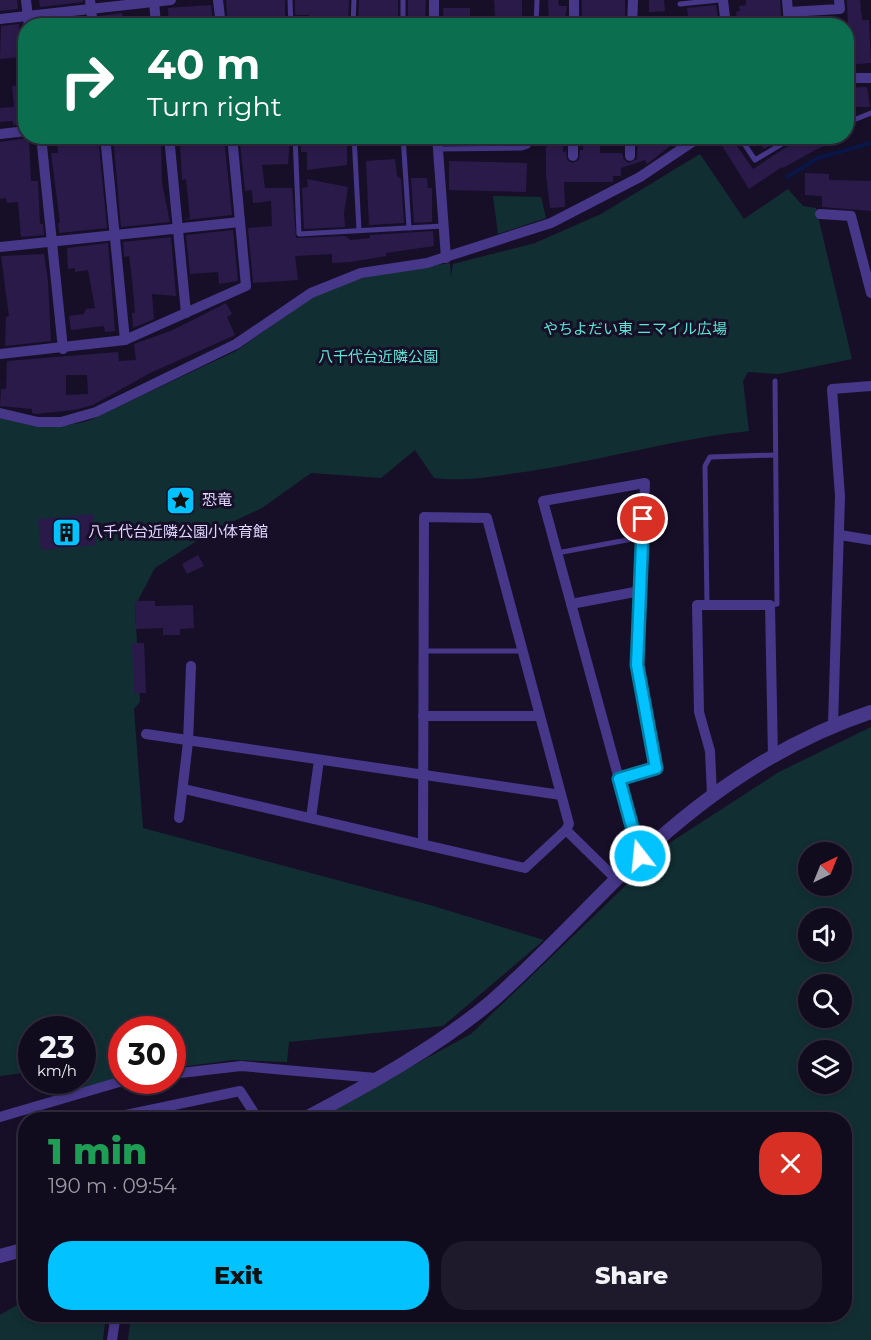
<!DOCTYPE html>
<html lang="en">
<head>
<meta charset="utf-8">
<style>
  :root { --surface:#110b1e; --page:#1e192b; --text:#f1f3f6; --muted:#9c9ba4; --line:#302b3c; --accent:#02c3ff }
  body { margin:0; font-family:Montserrat,"Noto Sans JP",sans-serif; background:var(--page); color:var(--text); height:100vh; display:flex; flex-direction:column; font-size:22px; white-space:nowrap }
  * { box-sizing:border-box; margin:0 }
  p { font-size:20px; color:var(--muted) }
  .icon { flex:none; width:33px; height:33px; fill:none; stroke:currentColor; stroke-width:2; stroke-linecap:round; stroke-linejoin:round }
  .map { position:relative; flex:1; overflow:hidden }
  .panel { position:absolute; left:18px; top:1112px; width:834px; height:210px; display:flex; flex-direction:column; background:var(--surface); border-radius:24px; box-shadow:0 3px 9px #0003,0 0 0 2px var(--line) }
  .panel>* { flex:none }
  .top-card { position:absolute; left:18px; top:18px; width:836px; height:126px; border-radius:24px; box-shadow:0 3px 9px #0003,0 0 0 2px var(--line); background:#0b6e4f; color:#fff; overflow:hidden }
  .needle { width:39px; rotate:43deg }
  .buttons { position:absolute; left:798px; top:842px; display:grid; gap:12px }
  .buttons a { display:grid; place-items:center; width:54px; height:54px; border-radius:50%; background:var(--surface); box-shadow:0 3px 9px #0003,0 0 0 2px var(--line); font-size:30px }
  .speed { position:absolute; left:18px; top:1016px; display:flex; gap:12px; font-size:30px; font-weight:700; text-align:center }
  .speed>* { display:grid; place-content:center; width:78px; height:78px; border-radius:50%; background:var(--surface); box-shadow:0 3px 9px #0003,0 0 0 2px var(--line); line-height:1 }
  .speed small { font-size:15px; font-weight:400 }
  .speed .limit { border:9px solid #d22; background:#fff; color:#111 }
  .pin { position:absolute; display:grid; place-items:center; width:51px; height:51px; color:#fff; margin:-26px; border:3px solid #fff; border-radius:50%; box-shadow:0 2px 6px #0007 }
  .me { position:absolute; width:66px; margin:-33px; rotate:344deg; stroke-linejoin:round; filter:drop-shadow(0 0 4px #0008) }
  .turn { display:flex; align-items:center; gap:21px; height:126px; padding:0 30px; font-size:27px }
  .turn .icon { width:78px; height:78px; stroke-width:2.5 }
  .turn b { display:block; font-size:42px; line-height:51px }
  .round { display:grid; place-items:center; flex:none; width:63px; height:63px; border-radius:24px; background:var(--page) }
  .head { display:flex; align-items:center; justify-content:space-between; height:102px; padding:0 30px }
  h1 { font-size:36px; font-weight:800; line-height:45px; color:#1e9e55 }
  .cta { display:flex; gap:12px; margin-top:auto; padding:12px 30px }
  .cta a { flex:1; height:69px; border-radius:24px; background:var(--accent); color:#111; font-size:24px; font-weight:800; line-height:69px; text-align:center }
  .cta a+a { background:var(--page); color:var(--text) }
  .map>svg:first-child { display:block }
  .green { fill:#112f33; fill-rule:evenodd }
  .lines { fill:none; stroke-linecap:round; stroke-linejoin:round }
  .stream { stroke:#081648; stroke-width:4 }
  .building { fill:#2a1a4a; fill-rule:evenodd }
  .service { stroke:#463789; stroke-width:5 }
  .minor { stroke:#463789; stroke-width:10 }
  .tertiary { stroke:#463789; stroke-width:14 }
  .route-casing { stroke:#017fa6; stroke-width:15 }
  .route { stroke:#02c3ff; stroke-width:10 }
  .labels { text-anchor:middle; stroke-width:6; stroke-linejoin:round; paint-order:stroke }
  .park-label { font-size:15px; fill:#5be6d6; stroke:#170f28 }
  .poi-label { font-size:15px; fill:#e0d6ff; stroke:#170f28; text-anchor:start }
</style>
</head>
<body>
<div class="map">
<svg width="871" height="1340" viewBox="0 0 871 1340">
  <rect width="100%" height="100%" fill="#170f28"/>
  <!-- green -->
  <g class="green">
    <path d="M700 154 744 219 788 189 803 206 816 208 852 359 778 374 748 372 743 381 749 431C674 439 600 461 524 472 493 476 465 482 434 478L415 450 381 478 311 473 262 508 209 533 155 568 135 606 140 702 134 709 143 828 430 905 544 940 443 1026 289 1042 287 1062 233 1060 173 1068 172 1029H122L121 1077 78 1090 75 1080H82V1029H32L31 1072 0 1076V418C31 424 57 430 88 421L236 351 314 296 340 284 374 275 450 263 451 277 453 264 535 243 601 214Z"/>
    <path d="M493 196 541 197 546 218 498 234Z"/>
    <path d="M871 727V1340H128L131 1314H844V1119H315L471 1034 671 842 779 772ZM808 852H842V885H808ZM808 918H842V951H808ZM808 984H842V1017H808ZM808 1050H842V1083H808Z"/>
    <path d="M25 1300 26 1314H106L103 1340H0V1315Z"/>
  </g>
  <g class="lines">
    <!-- stream -->
    <path class="stream" d="M787 177 818 158 871 143"/>
  </g>
  <!-- building -->
  <g class="building">
    <path d="M0 0H17L18 9 0 11Z"/>
    <path d="M39 0H83V2L40 7Z"/>
    <path d="M226 0H285V26H228Z"/>
    <path d="M295 0H349L348 26H310L309 15H295Z"/>
    <path d="M359 0H398V26H358Z"/>
    <path d="M408 0H426L425 17H420L421 26H408Z"/>
    <path d="M494 0H522V26H496Z"/>
    <path d="M548 0H558L559 6H567L564 26H549Z"/>
    <path d="M582 0H625V22L589 24V22H582Z"/>
    <path d="M649 0H664L665 11 649 12Z"/>
    <path d="M746 0H780L781 18 738 26 736 12 740 11 739 6 746 5Z"/>
    <path d="M847 0H860L862 20H869L871 63 846 65V52L849 51Z"/>
    <path d="M211 5 213 22 169 26 168 8Z"/>
    <path d="M716 5 718 20H689L687 8Z"/>
    <path d="M443 8H470V26H444Z"/>
    <path d="M122 13 124 26H100L99 16Z"/>
    <path d="M84 17 85 26H42L41 22Z"/>
    <path d="M827 17 829 26H799L798 19Z"/>
    <path d="M19 24 20 57 0 59 1 26Z"/>
    <path d="M26 85V124L13 125V121L0 122V108L14 107 12 86Z"/>
    <path d="M867 87 870 107H846V88Z"/>
    <path d="M56 136H98L107 228 59 233 58 223H60L51 153H58Z"/>
    <path d="M113 136H161L162 183 170 222 121 227Z"/>
    <path d="M264 136H290L288 164 262 165 265 188H292L296 238 346 236 350 240 370 238V235L433 231 434 246 386 253V256L351 262 332 263V254L295 256 298 280 253 283 248 228 272 226 271 201 253 203 252 190 245 191 240 142 264 139Z"/>
    <path d="M300 136 347 138V165L307 170V152H301Z"/>
    <path d="M546 136H563V152L566 151 567 160 572 163 579 160 580 150H583V136H600V153H622L624 160 629 163 637 159 638 136H683L647 164 645 160 621 168V176H613V182H564L565 207 550 208 546 176Z"/>
    <path d="M716 136H730L753 169 788 146V136L847 137 817 149 783 168 782 167 749 189Z"/>
    <path d="M756 136H778L779 140 764 149Z"/>
    <path d="M29 138 31 181H38L40 224H43L44 235 21 237 18 202 7 203 6 198 0 199V142Z"/>
    <path d="M224 138 232 215 185 220 190 218 186 179 182 180 180 144Z"/>
    <path d="M395 159 397 176 401 179 404 223 369 225 366 161Z"/>
    <path d="M449 161 527 163 526 192 449 190Z"/>
    <path d="M805 173 829 174V180L871 181V211L822 207V196L805 195Z"/>
    <path d="M411 178H427L428 188H432V222L414 223Z"/>
    <path d="M307 179 348 187 344 213 345 227 304 229 302 188 308 187Z"/>
    <path d="M233 230 238 281 219 284 218 272 190 274 186 235Z"/>
    <path d="M171 237 176 296 152 294 154 319 133 328 132 313H135L132 279 129 256 124 257 123 242Z"/>
    <path d="M108 243 115 331 105 332 104 326 71 330 69 316 84 314 86 309 95 308 88 270 75 272V268L68 269 67 248Z"/>
    <path d="M44 254 48 281 51 341 5 346 6 317 9 316 1 256Z"/>
    <path d="M226 303 232 314 227 317 235 335 150 373 93 405 74 410 36 414 32 413V409L0 406 1 389H6L7 361 118 352 119 361 136 360 134 344 173 330ZM66 375H87L88 394 66 395Z"/>
    <path d="M93 514 96 545 41 550 38 519Z"/>
    <path d="M198 555 204 566 187 574 182 564Z"/>
    <path d="M135 601H155V606L193 605 194 628 180 629V635H163V628L136 629Z"/>
    <path d="M132 643H144L146 693H134Z"/>
  </g>
  <g class="lines">
    <!-- service -->
    <g class="service">
      <path d="M290 0 291 26"/>
      <path d="M680 4 719 0"/>
      <path d="M353 26 354 0"/>
      <path d="M403 26V0"/>
      <path d="M536 26 537 0"/>
      <path d="M856 119 871 113"/>
      <path d="M295 136 299 234 443 226"/>
      <path d="M354 136 359 230"/>
      <path d="M403 136 409 228"/>
      <path d="M739 136 755 160 785 142 783 136"/>
      <path d="M438 149 522 148 528 146 533 136"/>
      <path d="M557 553 643 537"/>
      <path d="M707 605 705 466 710 457 775 455"/>
      <path d="M770 605 777 604 775 381"/>
      <path d="M423 651H522"/>
    </g>
    <!-- minor -->
    <g class="minor">
      <path d="M26 0 29 26"/>
      <path d="M90 0 93 26"/>
      <path d="M154 0 156 26"/>
      <path d="M218 0 221 26"/>
      <path d="M434 0V26"/>
      <path d="M723 0 726 26"/>
      <path d="M788 12 840 9 839 0"/>
      <path d="M0 19 171 0"/>
      <path d="M574 26V0"/>
      <path d="M632 26 633 0"/>
      <path d="M780 26 789 23 787 0"/>
      <path d="M846 78H871"/>
      <path d="M0 134 26 131"/>
      <path d="M41 136 63 349"/>
      <path d="M105 136 125 340"/>
      <path d="M169 136 186 313"/>
      <path d="M437 136 446 258"/>
      <path d="M573 136V156"/>
      <path d="M630 156V136"/>
      <path d="M820 214 851 216 871 293"/>
      <path d="M0 247 240 222"/>
      <path d="M0 354 125 340 246 286 232 136"/>
      <path d="M0 413 38 422H61L96 412 236 344 311 293 361 273 427 263 551 223 640 177 701 136"/>
      <path d="M840 535 871 540"/>
      <path d="M571 604 640 591"/>
      <path d="M423 716H540"/>
      <path d="M833 725 840 496 832 389 871 386"/>
      <path d="M146 734 561 795"/>
      <path d="M619 779 656 768 637 665 645 483 543 501 640 856"/>
      <path d="M184 789 525 868 566 830 569 824 487 518 424 517 423 844"/>
      <path d="M712 795 710 751 699 712 697 605H770L773 757"/>
      <path d="M179 818 188 742 191 666"/>
      <path d="M311 818 319 760"/>
      <path d="M566 830 616 879"/>
      <path d="M172 1074 241 1066 376 1078"/>
      <path d="M0 1117 126 1080"/>
      <path d="M107 1119 240 1091 258 1119"/>
      <path d="M26 1136 21 1137 26 1154"/>
      <path d="M112 1340 116 1314"/>
    </g>
    <!-- tertiary -->
    <g class="tertiary">
      <path d="M304 1119C368 1085 436 1048 492 1001 543 956 589 905 638 858 705 795 783 741 871 712"/>
      <path d="M0 1256 26 1249"/>
    </g>
  </g>
  <g class="lines">
    <defs>
      <path id="route" d="M640 856 619 779 656 768 637 665 643 519"/>
    </defs>
    <!-- route casing -->
    <use href="#route" class="route-casing"/>
    <!-- route -->
    <use href="#route" class="route"/>
  </g>
  <!-- icons -->
  <defs>
    <symbol id="sight-square" viewBox="-11 -11 22 22"><rect x="-9" y="-9" width="18" height="18" rx="4" fill="#02c3ff" stroke="#170f28"/><path d="M0-6L1.8-2.2L6-1.7L2.9 1.2L3.7 5.4L0 3.3L-3.7 5.4L-2.9 1.2L-6-1.7L-1.8-2.2Z" fill="#111"/></symbol>
    <symbol id="building-square" viewBox="-11 -11 22 22"><rect x="-9" y="-9" width="18" height="18" rx="4" fill="#02c3ff" stroke="#170f28"/><path d="M-4-6H4V6H1V3H-1V6H-4ZM-2.5-4.3h1.7v1.8h-1.7ZM.8-4.3h1.7v1.8H.8ZM-2.5-1h1.7V.8h-1.7ZM.8-1h1.7V.8H.8Z" fill="#111"/></symbol>
  </defs>
  <g fill-rule="evenodd">
    <use href="#sight-square" x="164" y="484" width="33" height="33"/>
    <use href="#building-square" x="50" y="516" width="33" height="33"/>
  </g>
  <g class="labels">
    <!-- park labels -->
    <g class="park-label">
      <text x="635" y="334">やちよだい東 ニマイル広場</text>
      <text x="378" y="362">八千代台近隣公園</text>
    </g>
    <!-- poi labels -->
    <g class="poi-label">
      <text x="202" y="505">恐竜</text>
      <text x="88" y="537">八千代台近隣公園小体育館</text>
    </g>
  </g>
</svg>
<div class="buttons">
<a><svg class="needle" viewBox="-14 -14 28 28"><path d="M0-13l5 13h-10z" fill="#e53935"/><path d="M0 13l5-13h-10z" fill="#9c9ba4"/></svg></a>
<a><svg class="icon" aria-label="sound" viewBox="0 0 24 24"><path d="M4 9h4l5-4v14l-5-4H4zM17 9q2 3 0 6"/></svg></a>
<a><svg class="icon" aria-label="search" viewBox="0 0 24 24"><circle cx="10" cy="10" r="6"/><path d="M15 15l6 6"/></svg></a>
<a><svg class="icon" aria-label="layers" viewBox="0 0 24 24"><path d="M12 4l9 5-9 5-9-5zM3 14l9 5 9-5"/></svg></a>
</div>
<div class="speed"><div>23<small>km/h</small></div><div class="limit">30</div></div>
<div class="pin" style="left:643px;top:519px;background:#d93025"><svg class="icon" aria-label="arrive" viewBox="0 0 24 24"><path d="M6 21V4h12l-3 4 3 4H6"/></svg></div>
<svg class="me" style="left:640px;top:856px" viewBox="-20 -20 40 40"><circle r="17" fill="#02c3ff" stroke="#fff" stroke-width="3"/><path d="M0-11L8 9 0 5-8 9z" fill="#fff"/></svg>
<div class="top-card">
<div class="turn"><svg class="icon" aria-label="right" viewBox="0 0 24 24"><path d="M7 20v-9h11M14 6l5 5-5 5"/></svg><div><b>40 m</b>Turn right</div></div>
</div>
<section class="panel">
<div class="head"><div><h1>1 min</h1><p>190 m · 09:54</p></div><a class="round" style="background:#d93025;color:#fff"><svg class="icon" aria-label="close" viewBox="0 0 24 24"><path d="M6 6l12 12M18 6L6 18"/></svg></a></div>
<div class="cta"><a>Exit</a><a>Share</a></div>
</section>
</div>
</body>
</html>
